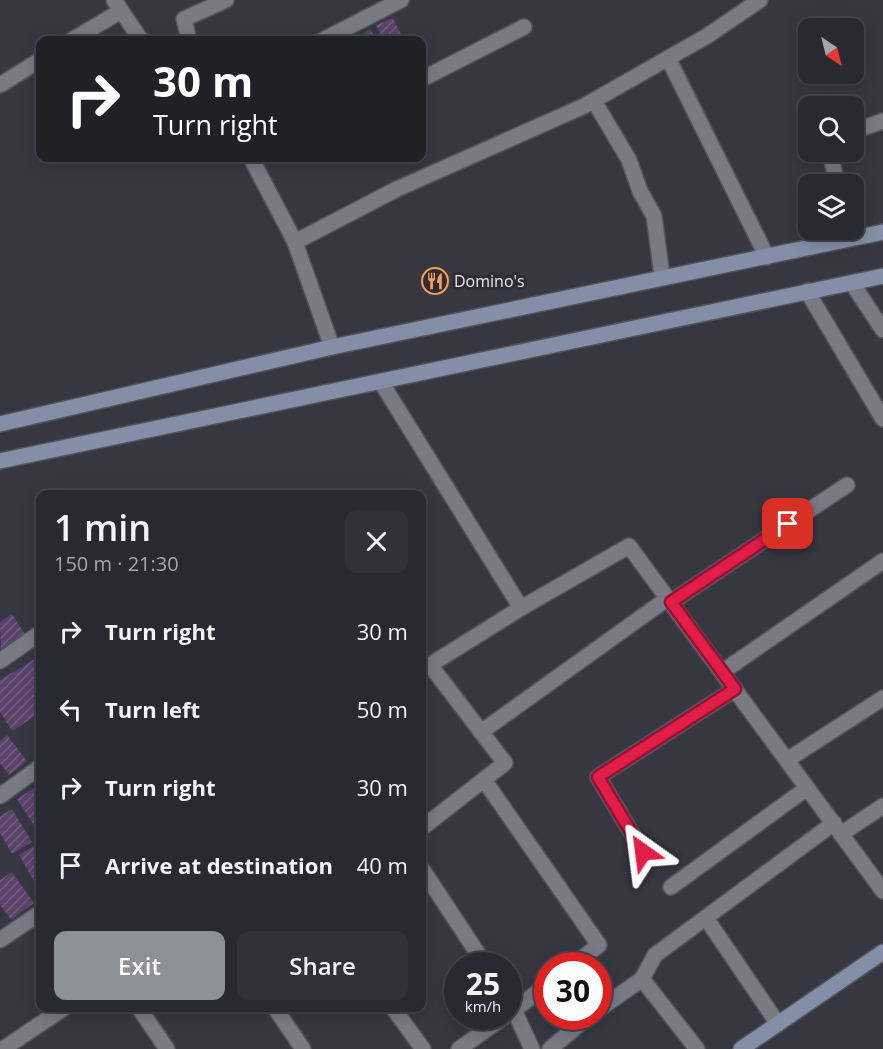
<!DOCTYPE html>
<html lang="en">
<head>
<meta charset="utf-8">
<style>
  :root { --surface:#282931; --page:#303139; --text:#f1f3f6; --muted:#a5a6ab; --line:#44454d; --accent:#8c9099 }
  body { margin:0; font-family:"Open Sans",sans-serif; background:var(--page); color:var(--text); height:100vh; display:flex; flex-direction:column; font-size:22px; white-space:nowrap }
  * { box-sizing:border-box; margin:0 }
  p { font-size:20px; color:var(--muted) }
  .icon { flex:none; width:33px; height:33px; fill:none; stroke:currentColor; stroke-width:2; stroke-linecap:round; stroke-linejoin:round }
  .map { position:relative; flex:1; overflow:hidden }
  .details { position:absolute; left:36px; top:490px; width:390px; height:522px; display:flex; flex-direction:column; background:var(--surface); border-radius:12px; box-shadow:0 3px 15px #0003,0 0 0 2px var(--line) }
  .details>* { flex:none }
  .banner { position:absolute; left:36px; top:36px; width:390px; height:126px; border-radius:12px; box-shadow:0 3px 15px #0003,0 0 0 2px var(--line); background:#202124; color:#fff; overflow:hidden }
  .needle { width:39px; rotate:145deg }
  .fabs { position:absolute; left:798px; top:18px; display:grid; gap:12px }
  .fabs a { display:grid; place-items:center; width:66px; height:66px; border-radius:12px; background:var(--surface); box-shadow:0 3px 15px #0003,0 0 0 2px var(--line); font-size:30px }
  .speed { position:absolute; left:444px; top:952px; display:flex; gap:12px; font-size:30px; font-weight:700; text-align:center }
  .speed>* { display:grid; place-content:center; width:78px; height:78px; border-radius:50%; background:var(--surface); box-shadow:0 3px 15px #0003,0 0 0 2px var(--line); line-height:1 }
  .speed small { font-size:15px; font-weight:400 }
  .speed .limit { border:9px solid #d22; background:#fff; color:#111 }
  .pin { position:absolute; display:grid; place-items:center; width:51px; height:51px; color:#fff; margin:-26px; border-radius:12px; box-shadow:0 3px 9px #0006 }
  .me { position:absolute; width:66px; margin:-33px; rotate:329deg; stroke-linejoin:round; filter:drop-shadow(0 0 4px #0008) }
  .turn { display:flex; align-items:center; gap:21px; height:126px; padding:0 18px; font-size:27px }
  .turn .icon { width:78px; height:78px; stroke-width:2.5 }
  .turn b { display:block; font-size:42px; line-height:51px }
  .round { display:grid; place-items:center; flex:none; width:63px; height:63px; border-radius:12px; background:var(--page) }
  .headline { display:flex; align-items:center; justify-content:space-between; height:102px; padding:0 18px }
  h1 { font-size:36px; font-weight:600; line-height:45px }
  .action { display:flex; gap:12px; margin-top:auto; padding:12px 18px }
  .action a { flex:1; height:69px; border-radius:12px; background:var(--accent); color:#fff; font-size:24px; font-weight:600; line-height:69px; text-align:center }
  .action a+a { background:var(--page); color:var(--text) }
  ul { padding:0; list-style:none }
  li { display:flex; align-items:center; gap:18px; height:78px; padding:0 18px }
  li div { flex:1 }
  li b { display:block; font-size:22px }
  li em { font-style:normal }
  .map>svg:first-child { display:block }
  .building { fill:url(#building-hatch) }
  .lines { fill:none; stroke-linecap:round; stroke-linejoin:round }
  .street-casing { stroke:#53535b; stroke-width:18 }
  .secondary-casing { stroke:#53535b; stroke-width:18 }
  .street { stroke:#7a7a85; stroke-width:15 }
  .secondary { stroke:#848fa7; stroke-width:15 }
  .route-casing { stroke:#92132f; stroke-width:15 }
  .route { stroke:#e11d48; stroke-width:10 }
  .labels { text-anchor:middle; stroke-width:6; stroke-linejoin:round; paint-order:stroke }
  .poi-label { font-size:16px; fill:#e8e8ef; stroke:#2c2d36; text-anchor:start }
</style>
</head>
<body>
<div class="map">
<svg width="883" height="1049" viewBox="0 0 883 1049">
  <defs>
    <pattern id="building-hatch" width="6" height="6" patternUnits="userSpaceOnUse" patternTransform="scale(1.5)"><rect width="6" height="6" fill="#5b426b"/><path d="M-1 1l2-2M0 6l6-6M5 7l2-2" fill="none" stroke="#735d80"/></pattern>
  </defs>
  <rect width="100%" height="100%" fill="#363741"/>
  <!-- building -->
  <g class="building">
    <path d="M393 18 404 40H383L376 25Z"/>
    <path d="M370 29 377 40H363L360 36Z"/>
    <path d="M12 614 26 636 1 652 0 622Z"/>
    <path d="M38 657 40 661V713L12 731 0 712V680Z"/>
    <path d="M7 735 27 761 9 775 0 763V741Z"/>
    <path d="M40 784V835L17 799Z"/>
    <path d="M12 809 32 842 12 854 0 833V816Z"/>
    <path d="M40 842V892L19 855Z"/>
    <path d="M12 872 34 903 11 920 0 905V880Z"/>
  </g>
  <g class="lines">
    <defs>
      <g id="street">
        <path d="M114 0 141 40"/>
        <path d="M72 40 121 11"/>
        <path d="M189 40 184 19 226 0"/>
        <path d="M323 40 401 0"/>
        <path d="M668 58 767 257"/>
        <path d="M422 79 524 27"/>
        <path d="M0 85 40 60"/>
        <path d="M594 101 629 160 640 191 654 216 662 276"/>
        <path d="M854 131 883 121"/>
        <path d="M830 152 837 184"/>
        <path d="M251 158 295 242"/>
        <path d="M852 283 883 330"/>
        <path d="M807 291 883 419"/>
        <path d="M332 347 295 242 397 189 584 106 707 36 760 0"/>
        <path d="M381 382 521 608"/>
        <path d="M671 602 847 485"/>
        <path d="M0 661 40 633"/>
        <path d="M422 670 521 608 629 546 883 891"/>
        <path d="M722 672 883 561"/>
        <path d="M481 732 668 598"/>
        <path d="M787 760 883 698"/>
        <path d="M484 780 599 945 572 966"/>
        <path d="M0 796 40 767"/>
        <path d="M422 828 505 763 430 665"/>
        <path d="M841 834 883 806"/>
        <path d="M643 852 598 777 735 689"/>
        <path d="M422 869 486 966"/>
        <path d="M671 887 807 788"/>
        <path d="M706 918 778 1024"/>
        <path d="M0 940 40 913"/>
        <path d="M139 1008 167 1049"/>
        <path d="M275 1008 303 1049"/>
        <path d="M393 1008 423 1049"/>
        <path d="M598 1010 642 979"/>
        <path d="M3 1049 64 1008"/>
        <path d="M459 1049 504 1017"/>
        <path d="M532 1049 514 1010 548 984"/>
        <path d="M550 1049 588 1017"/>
        <path d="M697 1049 642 979 655 955 834 823"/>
      </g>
      <g id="secondary">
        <path d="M0 424 332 347 883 232"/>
        <path d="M0 461 883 276"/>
        <path d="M741 1049 883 952"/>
      </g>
    </defs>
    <!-- street casing -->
    <use href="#street" class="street-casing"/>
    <!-- secondary casing -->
    <use href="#secondary" class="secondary-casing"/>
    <!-- street -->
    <use href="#street" class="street"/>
    <!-- secondary -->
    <use href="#secondary" class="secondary"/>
  </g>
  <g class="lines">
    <defs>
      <path id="route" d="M643 852 598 777 735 689 671 602 788 524"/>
    </defs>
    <!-- route casing -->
    <use href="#route" class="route-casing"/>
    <!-- route -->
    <use href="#route" class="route"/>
  </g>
  <!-- icons -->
  <defs>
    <symbol id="restaurant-ring" viewBox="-11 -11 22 22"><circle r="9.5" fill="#2c2d36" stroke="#fc9d53" stroke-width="1.5"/><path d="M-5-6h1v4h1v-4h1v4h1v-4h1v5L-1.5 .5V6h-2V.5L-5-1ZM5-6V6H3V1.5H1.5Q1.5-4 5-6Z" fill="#fc9d53"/></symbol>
  </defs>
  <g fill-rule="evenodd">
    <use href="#restaurant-ring" x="420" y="266" width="30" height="30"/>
  </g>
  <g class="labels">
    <!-- poi labels -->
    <g class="poi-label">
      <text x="454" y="287">Domino's</text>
    </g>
  </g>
</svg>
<div class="fabs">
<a><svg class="needle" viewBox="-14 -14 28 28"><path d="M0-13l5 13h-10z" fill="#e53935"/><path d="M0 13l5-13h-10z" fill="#a5a6ab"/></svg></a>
<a><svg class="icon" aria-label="search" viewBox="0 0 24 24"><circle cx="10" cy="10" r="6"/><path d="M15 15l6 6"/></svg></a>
<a><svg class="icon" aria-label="layers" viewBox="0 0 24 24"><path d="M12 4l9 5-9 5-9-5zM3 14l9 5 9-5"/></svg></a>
</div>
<div class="speed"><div>25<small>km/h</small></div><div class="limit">30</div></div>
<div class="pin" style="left:788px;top:524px;background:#d93025"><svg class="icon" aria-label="arrive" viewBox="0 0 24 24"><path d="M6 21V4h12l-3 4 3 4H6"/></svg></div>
<svg class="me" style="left:643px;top:852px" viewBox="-20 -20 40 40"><path d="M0-17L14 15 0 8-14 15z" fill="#e11d48" stroke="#fff" stroke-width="4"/></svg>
<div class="banner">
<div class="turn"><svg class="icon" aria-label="right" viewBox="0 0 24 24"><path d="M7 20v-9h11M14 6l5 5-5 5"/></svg><div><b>30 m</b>Turn right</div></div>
</div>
<section class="details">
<div class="headline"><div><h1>1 min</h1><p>150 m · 21:30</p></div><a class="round"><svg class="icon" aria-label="close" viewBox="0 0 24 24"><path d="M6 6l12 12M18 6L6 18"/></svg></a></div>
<ul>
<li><svg class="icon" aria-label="right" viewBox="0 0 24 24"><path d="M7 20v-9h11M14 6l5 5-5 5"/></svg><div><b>Turn right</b></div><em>30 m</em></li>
<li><svg class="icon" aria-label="left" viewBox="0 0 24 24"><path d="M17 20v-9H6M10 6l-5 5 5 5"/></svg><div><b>Turn left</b></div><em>50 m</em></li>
<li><svg class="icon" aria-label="right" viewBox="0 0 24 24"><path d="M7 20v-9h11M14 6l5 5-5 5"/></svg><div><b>Turn right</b></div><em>30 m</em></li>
<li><svg class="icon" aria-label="arrive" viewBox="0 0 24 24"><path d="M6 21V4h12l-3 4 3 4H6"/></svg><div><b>Arrive at destination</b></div><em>40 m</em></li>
</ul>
<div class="action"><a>Exit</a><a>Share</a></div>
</section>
</div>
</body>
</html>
